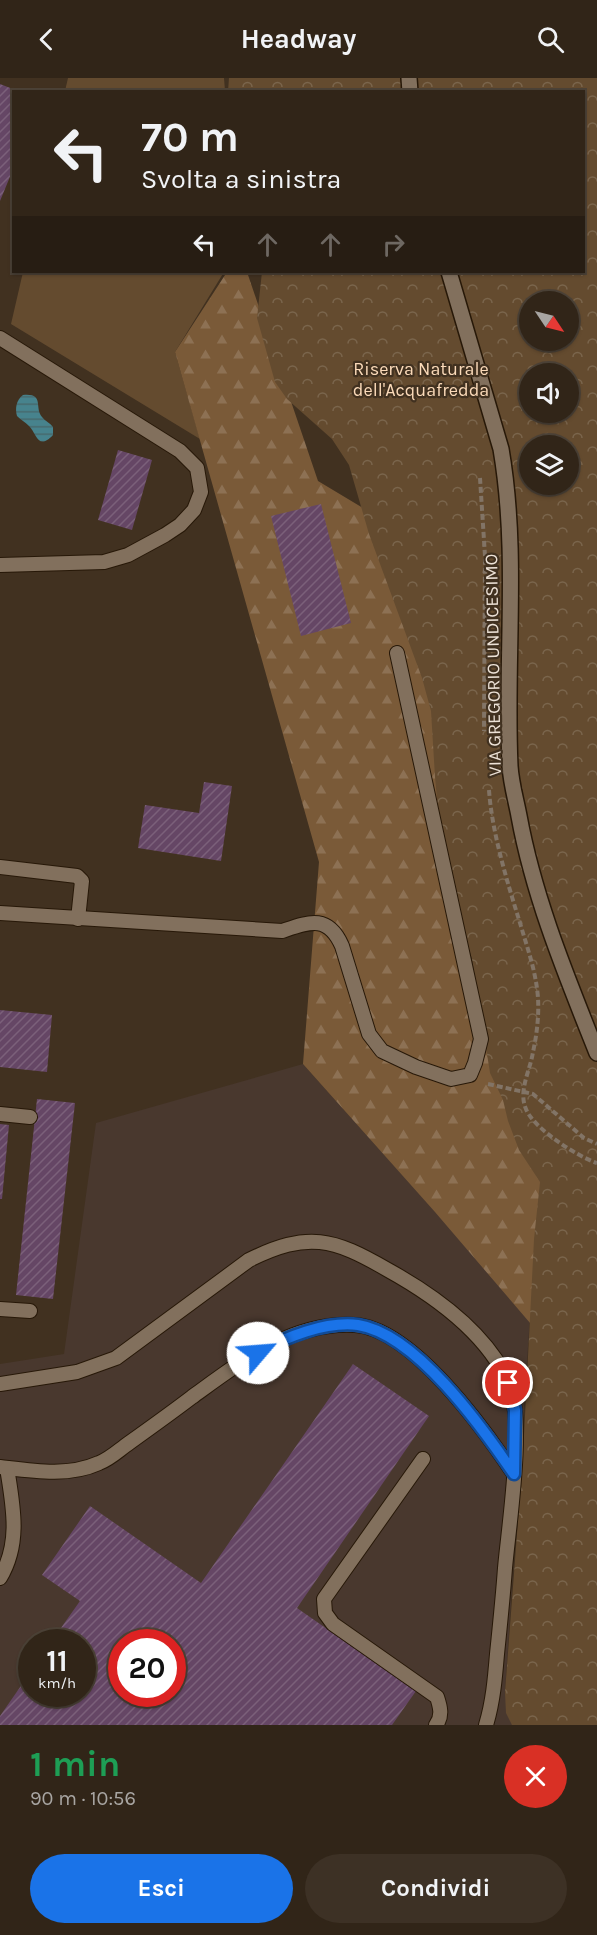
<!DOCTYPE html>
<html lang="it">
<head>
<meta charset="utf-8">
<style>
  :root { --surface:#312518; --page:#3d3125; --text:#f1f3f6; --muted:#a8a5a2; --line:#4c4237; --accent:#1a73e8 }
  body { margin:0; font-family:Karla,sans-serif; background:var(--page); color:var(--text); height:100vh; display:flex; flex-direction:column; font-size:22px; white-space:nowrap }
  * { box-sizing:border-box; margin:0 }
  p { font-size:20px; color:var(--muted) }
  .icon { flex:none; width:33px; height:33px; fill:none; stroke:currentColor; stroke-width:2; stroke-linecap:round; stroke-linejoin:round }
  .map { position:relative; height:1647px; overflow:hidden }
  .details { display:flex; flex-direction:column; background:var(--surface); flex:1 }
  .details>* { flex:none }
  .hud { position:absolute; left:12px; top:12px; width:573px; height:183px; border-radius:0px; box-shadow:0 2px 4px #0004,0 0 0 2px var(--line); background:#312518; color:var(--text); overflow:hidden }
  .needle { width:39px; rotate:125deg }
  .buttons { position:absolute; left:519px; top:213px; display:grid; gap:12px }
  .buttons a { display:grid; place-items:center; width:60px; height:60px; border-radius:50%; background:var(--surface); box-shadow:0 2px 4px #0004,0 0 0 2px var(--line); font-size:30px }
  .speed { position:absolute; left:18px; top:1551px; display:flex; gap:12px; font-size:30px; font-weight:700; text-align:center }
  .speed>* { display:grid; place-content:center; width:78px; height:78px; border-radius:50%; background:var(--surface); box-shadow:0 2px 4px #0004,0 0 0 2px var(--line); line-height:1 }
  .speed small { font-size:15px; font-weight:400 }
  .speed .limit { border:9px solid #d22; background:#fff; color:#111 }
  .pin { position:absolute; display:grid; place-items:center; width:51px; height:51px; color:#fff; margin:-26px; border:3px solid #fff; border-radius:50%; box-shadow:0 2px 6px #0007 }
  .me { position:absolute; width:66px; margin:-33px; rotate:63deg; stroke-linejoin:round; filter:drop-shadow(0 0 4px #0008) }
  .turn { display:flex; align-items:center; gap:21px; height:126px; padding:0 30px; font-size:27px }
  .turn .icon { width:78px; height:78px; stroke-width:2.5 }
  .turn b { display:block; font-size:42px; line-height:51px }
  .lanes { display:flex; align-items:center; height:57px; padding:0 30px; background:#0003; justify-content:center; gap:30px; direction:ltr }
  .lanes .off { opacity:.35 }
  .round { display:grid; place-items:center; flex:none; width:63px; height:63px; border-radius:32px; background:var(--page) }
  .summary { display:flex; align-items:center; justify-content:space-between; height:102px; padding:0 30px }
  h1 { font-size:36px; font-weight:700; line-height:45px; color:#1e9e55 }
  .primary-button { display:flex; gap:12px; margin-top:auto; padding:12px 30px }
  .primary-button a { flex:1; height:69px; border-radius:36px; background:var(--accent); color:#fff; font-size:24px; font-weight:700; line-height:69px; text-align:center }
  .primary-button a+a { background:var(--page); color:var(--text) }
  header { display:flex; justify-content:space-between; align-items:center; height:78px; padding:0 30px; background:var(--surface); font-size:27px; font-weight:700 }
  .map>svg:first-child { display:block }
  .medical { fill:#49382e; fill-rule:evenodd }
  .grass { fill:#644b2f }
  .forest { fill:url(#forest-firs) }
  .park { fill:url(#park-crowns); fill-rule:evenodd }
  .water { fill:url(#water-rules) }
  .building { fill:url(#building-hatch); fill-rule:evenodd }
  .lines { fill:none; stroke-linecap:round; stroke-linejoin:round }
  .service-casing { stroke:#271808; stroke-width:16 }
  .tertiary-casing { stroke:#271808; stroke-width:18 }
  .path { stroke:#827466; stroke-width:4; stroke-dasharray:6 3; stroke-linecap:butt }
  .service { stroke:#82705d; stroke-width:14 }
  .tertiary { stroke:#82705d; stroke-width:15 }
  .route-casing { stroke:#114b97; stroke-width:15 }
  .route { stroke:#1a73e8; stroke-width:10 }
  .labels { text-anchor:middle; stroke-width:4.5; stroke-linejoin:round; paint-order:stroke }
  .park-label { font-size:18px; fill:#fbdab9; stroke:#413120 }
  .street-label { font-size:18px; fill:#ede2d7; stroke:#413120 }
</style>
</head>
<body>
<header><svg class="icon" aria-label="back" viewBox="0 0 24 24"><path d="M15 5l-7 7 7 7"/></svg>Headway<svg class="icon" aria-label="search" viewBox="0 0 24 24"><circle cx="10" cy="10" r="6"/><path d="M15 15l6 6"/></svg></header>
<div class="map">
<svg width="597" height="1647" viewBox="0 0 597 1647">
  <defs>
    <pattern id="forest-firs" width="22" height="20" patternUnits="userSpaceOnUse" patternTransform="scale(1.5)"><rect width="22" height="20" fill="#7a5a38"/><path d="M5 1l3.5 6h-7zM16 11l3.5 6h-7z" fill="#8d7154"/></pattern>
    <pattern id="park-crowns" width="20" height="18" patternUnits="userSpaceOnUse" patternTransform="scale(1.5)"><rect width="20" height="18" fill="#644b2f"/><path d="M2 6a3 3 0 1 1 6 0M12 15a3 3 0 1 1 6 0" fill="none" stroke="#7a654c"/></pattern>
    <pattern id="water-rules" width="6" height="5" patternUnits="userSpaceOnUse" patternTransform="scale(1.5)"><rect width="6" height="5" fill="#47838d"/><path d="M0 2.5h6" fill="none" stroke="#476a6e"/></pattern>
    <pattern id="building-hatch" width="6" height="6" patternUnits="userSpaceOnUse" patternTransform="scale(1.5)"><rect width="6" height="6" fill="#654665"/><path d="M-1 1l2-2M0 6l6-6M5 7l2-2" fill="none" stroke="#7b607a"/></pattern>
  </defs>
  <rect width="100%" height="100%" fill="#413120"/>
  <!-- medical -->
  <path class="medical" d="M303 986 530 1239 505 1614 521 1647H0V1286L64 1276 96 1045ZM32 1564H82V1616H32ZM122 1564H172V1616H122Z"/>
  <!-- grass -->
  <g class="grass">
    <path d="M68 0H224L225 13H65Z"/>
    <path d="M23 194H224L175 274 200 361 11 246Z"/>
  </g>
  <!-- forest -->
  <path class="forest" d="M227 194H247L318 403 433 472 457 873 586 1223 597 1647 542 1259 435 1134 303 986 319 784 175 274Z"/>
  <!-- park -->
  <path class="park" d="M229 0H597V1647H512L506 1635 505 1614 523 1377 534 1161 540 1104 519 1072 508 1043 503 1022 490 995 472 881 443 787 435 699 431 633 422 600 369 456 349 387 332 361 287 321 275 304 257 240 262 194H584V14H228ZM530 224H568V262H530ZM530 296H568V334H530ZM530 368H568V406H530Z"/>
  <!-- water -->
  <path class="water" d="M23 317C45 315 34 330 42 339 45 343 50 345 53 349V357C38 373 37 356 29 348 25 344 21 342 17 338 15 331 16 322 23 317Z"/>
  <!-- building -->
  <g class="building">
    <path d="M0 6 18 13 14 14V89L0 123Z"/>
    <path d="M118 372 152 382 132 452 98 442Z"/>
    <path d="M321 426 351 545 301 558 271 438Z"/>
    <path d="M204 704 232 708 221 783 138 770 145 727 199 735Z"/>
    <path d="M0 932 52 937 47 994 0 989Z"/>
    <path d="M37 1021 75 1025 53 1221 16 1217Z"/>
    <path d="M0 1046 9 1047 2 1121H0Z"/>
    <path d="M353 1286 429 1338 297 1530 416 1613 392 1647H0V1638L32 1592V1616H82V1564H51L80 1523 42 1497 90 1428 201 1505ZM122 1564H172V1616H122Z"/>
  </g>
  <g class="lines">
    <defs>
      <g id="service">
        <path d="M0 260 180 373 197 390 201 414 194 432 180 447 165 457 128 477 104 484 0 487"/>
        <path d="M0 789 77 798 82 803 78 841"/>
        <path d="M0 835 282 853C309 844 328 836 342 868L369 956 382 973 416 989 451 1001 470 997 475 985 481 961 397 575"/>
        <path d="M0 1036 30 1039"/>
        <path d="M0 1231 30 1233"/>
        <path d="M0 1306 77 1294 116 1280 249 1182C308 1153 333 1160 388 1192 435 1218 486 1254 509 1305 525 1344 509 1445 505 1490 503 1518 500 1547 497 1576 495 1600 493 1624 486 1647"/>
        <path d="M423 1381 324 1521 325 1535 333 1546 437 1619C440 1628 443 1638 436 1647"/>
        <path d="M0 1389C33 1393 68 1399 99 1385 110 1381 119 1372 129 1365 150 1350 171 1335 192 1319 239 1285 292 1243 355 1247 412 1250 484 1351 514 1396"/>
        <path d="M0 1500C21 1465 13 1428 7 1390"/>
      </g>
      <g id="tertiary">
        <path d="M409 0 410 14"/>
        <path d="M449 194 501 371C519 476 505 582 510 688 511 705 516 722 519 738 534 820 566 897 597 975"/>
      </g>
    </defs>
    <!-- service casing -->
    <use href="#service" class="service-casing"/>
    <!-- tertiary casing -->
    <use href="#tertiary" class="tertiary-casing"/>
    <!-- path -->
    <g class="path">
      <path d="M480 400 485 478 484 653"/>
      <path d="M489 712C492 755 507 803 520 845 527 869 536 893 538 920 539 937 537 956 533 974 530 993 518 1013 526 1031 533 1050 578 1079 597 1085"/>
      <path d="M488 1006 533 1016 584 1060 597 1066"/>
    </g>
    <!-- service -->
    <use href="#service" class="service"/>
    <!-- tertiary -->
    <use href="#tertiary" class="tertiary"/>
  </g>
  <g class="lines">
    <defs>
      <path id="route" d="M258 1275C285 1259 326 1243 358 1247 416 1256 482 1349 514 1396L515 1332 508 1305"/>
    </defs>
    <!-- route casing -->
    <use href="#route" class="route-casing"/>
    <!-- route -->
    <use href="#route" class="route"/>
  </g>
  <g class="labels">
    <!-- park labels -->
    <g class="park-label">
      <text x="421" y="297">Riserva Naturale<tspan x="421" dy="21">dell'Acquafredda</tspan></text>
    </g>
    <!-- street labels -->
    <g class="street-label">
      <text transform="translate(493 587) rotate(-91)" y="6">VIA GREGORIO UNDICESIMO</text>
    </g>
  </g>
</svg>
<div class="buttons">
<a><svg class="needle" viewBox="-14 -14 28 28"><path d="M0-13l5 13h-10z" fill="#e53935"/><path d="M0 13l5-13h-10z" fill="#a8a5a2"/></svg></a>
<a><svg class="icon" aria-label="sound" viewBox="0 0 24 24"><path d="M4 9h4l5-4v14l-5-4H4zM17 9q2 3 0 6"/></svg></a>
<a><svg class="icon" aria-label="layers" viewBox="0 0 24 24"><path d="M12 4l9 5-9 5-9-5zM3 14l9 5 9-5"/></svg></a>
</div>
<div class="speed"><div>11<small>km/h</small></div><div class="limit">20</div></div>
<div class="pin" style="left:508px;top:1305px;background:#d93025"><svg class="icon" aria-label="arrive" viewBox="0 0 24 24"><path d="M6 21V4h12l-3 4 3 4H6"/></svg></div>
<svg class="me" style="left:258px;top:1275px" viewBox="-20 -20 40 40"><circle r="19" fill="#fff"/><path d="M0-13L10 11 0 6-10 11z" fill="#1a73e8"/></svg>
<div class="hud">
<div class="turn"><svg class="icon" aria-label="left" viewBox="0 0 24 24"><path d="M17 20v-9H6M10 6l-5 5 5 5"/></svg><div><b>70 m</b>Svolta a sinistra</div></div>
<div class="lanes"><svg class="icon" aria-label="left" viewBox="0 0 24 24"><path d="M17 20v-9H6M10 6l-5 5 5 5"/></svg><svg class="icon off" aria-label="ahead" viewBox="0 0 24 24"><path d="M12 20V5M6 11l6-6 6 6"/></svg><svg class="icon off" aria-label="ahead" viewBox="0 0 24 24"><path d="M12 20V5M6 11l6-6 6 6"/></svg><svg class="icon off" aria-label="right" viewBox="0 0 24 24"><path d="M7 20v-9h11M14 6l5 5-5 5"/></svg></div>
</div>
</div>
<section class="details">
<div class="summary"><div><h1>1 min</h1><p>90 m · 10:56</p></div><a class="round" style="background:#d93025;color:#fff"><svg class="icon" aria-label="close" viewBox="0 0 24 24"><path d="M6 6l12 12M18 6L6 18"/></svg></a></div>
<div class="primary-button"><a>Esci</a><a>Condividi</a></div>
</section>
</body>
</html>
